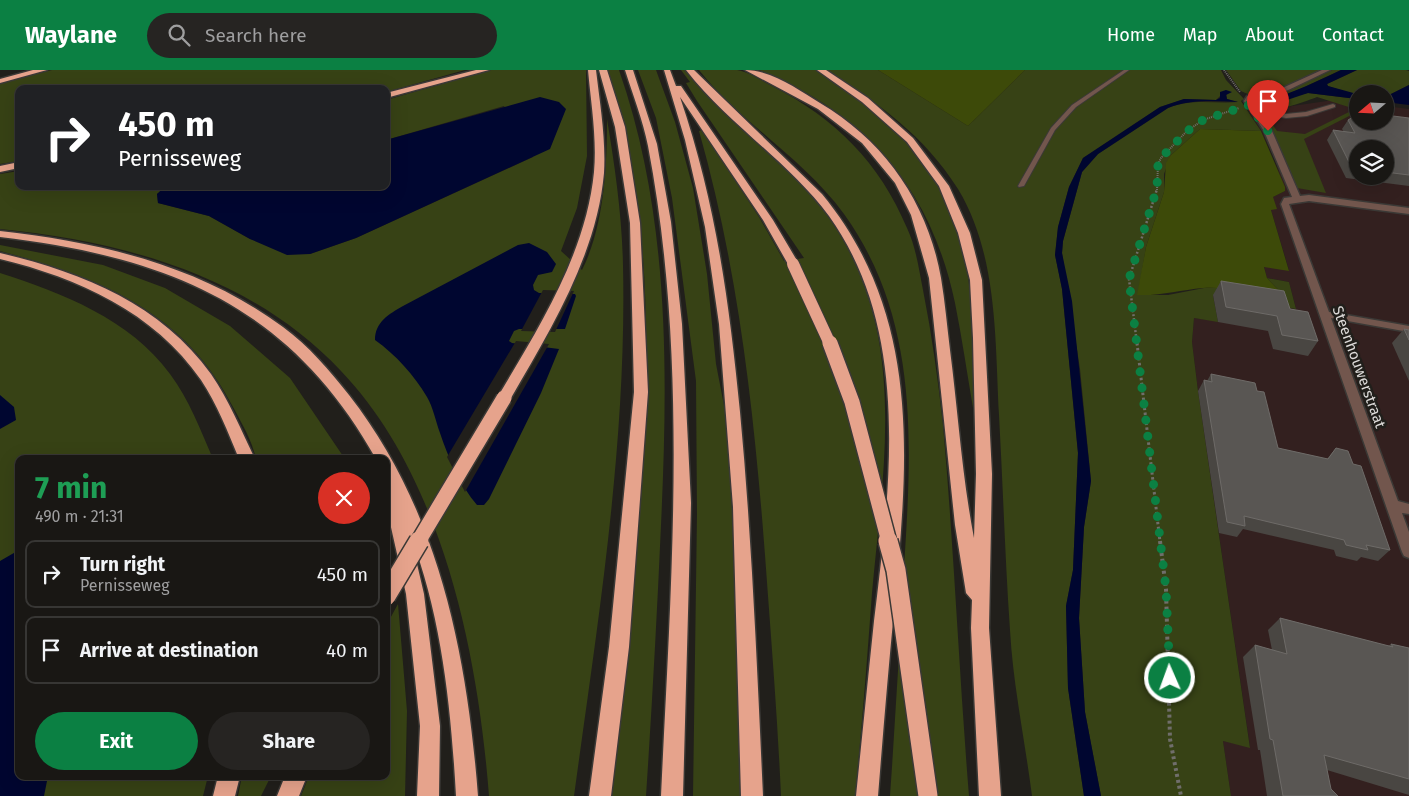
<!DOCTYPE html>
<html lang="en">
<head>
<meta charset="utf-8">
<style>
  :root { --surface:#191714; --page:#262422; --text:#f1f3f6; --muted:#9f9fa0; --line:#373634; --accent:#0b8043 }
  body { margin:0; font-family:"Fira Sans",sans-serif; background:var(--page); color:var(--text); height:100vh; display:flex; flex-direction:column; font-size:19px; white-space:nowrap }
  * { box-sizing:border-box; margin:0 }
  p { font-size:16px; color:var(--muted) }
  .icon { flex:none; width:28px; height:28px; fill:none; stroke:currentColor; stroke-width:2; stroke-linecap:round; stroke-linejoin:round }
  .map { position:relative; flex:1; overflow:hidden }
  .drawer { position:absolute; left:15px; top:385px; width:375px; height:325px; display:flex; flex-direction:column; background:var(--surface); border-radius:10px; box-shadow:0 5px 20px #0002,0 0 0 1px var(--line) }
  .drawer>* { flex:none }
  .hud { position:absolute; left:15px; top:15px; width:375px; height:105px; border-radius:10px; box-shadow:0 5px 20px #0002,0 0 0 1px var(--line); background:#202124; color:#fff; overflow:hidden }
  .needle { width:32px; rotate:251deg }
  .fabs { position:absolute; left:1349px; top:15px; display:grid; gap:10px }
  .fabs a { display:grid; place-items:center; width:45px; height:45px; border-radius:50%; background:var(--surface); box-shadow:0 5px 20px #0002,0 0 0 1px var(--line); font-size:25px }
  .pin { position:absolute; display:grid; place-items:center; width:42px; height:42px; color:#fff; margin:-51px -21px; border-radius:50% 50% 50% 0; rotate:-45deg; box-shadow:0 0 5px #0007 }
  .pin .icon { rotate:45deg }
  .me { position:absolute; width:55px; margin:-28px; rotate:358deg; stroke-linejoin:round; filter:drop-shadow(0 0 4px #0008) }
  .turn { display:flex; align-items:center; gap:18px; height:105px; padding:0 20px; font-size:22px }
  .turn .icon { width:65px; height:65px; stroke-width:2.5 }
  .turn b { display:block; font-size:35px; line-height:42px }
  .round { display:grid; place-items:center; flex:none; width:52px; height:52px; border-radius:26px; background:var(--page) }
  .summary { display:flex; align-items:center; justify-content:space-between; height:85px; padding:0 20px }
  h1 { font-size:30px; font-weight:700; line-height:38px; color:#1e9e55 }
  .primary-button { display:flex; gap:10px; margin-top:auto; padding:10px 20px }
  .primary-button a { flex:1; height:58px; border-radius:30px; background:var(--accent); color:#fff; font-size:20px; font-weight:700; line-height:58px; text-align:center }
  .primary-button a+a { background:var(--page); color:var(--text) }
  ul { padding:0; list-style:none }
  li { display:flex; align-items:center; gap:15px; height:68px; margin:0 10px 8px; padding:0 10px; border:2px solid var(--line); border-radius:10px }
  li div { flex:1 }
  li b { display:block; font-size:19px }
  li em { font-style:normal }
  header { display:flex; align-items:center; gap:30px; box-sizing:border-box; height:70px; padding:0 25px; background:var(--accent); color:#fff }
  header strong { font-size:24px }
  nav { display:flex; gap:28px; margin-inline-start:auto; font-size:18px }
  .search { width:350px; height:45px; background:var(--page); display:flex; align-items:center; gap:12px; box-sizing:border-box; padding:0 18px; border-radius:28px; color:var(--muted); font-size:19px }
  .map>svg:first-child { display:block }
  .industrial { fill:#33201f; fill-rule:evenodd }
  .green { fill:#374215 }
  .forest { fill:#3d4a09 }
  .water { fill:#000630 }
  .pier { fill:#211f1b }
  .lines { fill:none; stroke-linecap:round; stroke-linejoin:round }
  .lane-casing { stroke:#3b3936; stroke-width:2 }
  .street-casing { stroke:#3b3936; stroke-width:3 }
  .highway-casing { stroke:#3b3936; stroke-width:3 }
  .path-far3 { stroke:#706e6b; stroke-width:2; stroke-dasharray:1 1; stroke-linecap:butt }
  .path-far2 { stroke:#706e6b; stroke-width:2.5; stroke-dasharray:2 2; stroke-linecap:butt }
  .path-far1 { stroke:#706e6b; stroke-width:3; stroke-dasharray:2.5 2.5; stroke-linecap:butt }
  .path { stroke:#706e6b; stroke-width:4; stroke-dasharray:3 3; stroke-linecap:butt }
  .lane { fill:#72564d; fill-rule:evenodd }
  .street { fill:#72564d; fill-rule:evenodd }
  .highway { fill:#e6a38c; fill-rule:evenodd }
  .highway-bridge-far2-casing { stroke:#3b3936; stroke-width:14; stroke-linecap:butt }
  .highway-bridge-far1-casing { stroke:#3b3936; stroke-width:18; stroke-linecap:butt }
  .highway-bridge-casing { stroke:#3b3936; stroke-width:22; stroke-linecap:butt }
  .highway-bridge-far2 { stroke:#e6a38c; stroke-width:12 }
  .highway-bridge-far1 { stroke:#e6a38c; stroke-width:15 }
  .highway-bridge { stroke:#e6a38c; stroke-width:19 }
  .wall { fill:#494642; fill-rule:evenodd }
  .building { fill:#595653; stroke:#6e6b68 }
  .route { stroke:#0b8043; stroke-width:9; stroke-dasharray:0 16.2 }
  .labels { text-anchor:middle; stroke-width:5; stroke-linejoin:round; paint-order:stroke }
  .street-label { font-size:15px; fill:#dddbd9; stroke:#211f1b }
</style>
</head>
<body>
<header>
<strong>Waylane</strong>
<div class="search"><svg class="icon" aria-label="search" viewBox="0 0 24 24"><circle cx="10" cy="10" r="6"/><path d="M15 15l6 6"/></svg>Search here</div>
<nav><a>Home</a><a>Map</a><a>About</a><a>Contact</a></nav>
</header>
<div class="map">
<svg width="1409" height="726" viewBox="0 0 1409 726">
  <rect width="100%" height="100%" fill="#211f1b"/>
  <!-- industrial -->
  <path class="industrial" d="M1334 30 1357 33 1358 51H1385V36L1409 39V726H1231L1223 671 1250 677 1198 321 1192 272 1194 248 1218 251 1213 225 1296 239 1289 212 1267 208 1264 196 1289 200 1271 140 1273 127 1285 121 1274 88 1261 61 1247 39H1271ZM1358 79H1385V106H1358Z"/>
  <!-- green -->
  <g class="green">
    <path d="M52 0H465L386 22V19H19V91L0 94V13Z"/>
    <path d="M491 0H586L587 86 577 138 561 181 582 200C604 156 607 98 607 49 615 97 622 146 623 195 627 373 598 550 574 726H489C478 584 443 408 341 301 253 207 124 171 0 159V104L19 101V116H166L157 124 158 133 209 146 250 169 310 184 356 168 533 87 504 36 386 70V30Z"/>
    <path d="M608 0H619C670 146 668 303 661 455 657 545 652 636 646 726H612C625 617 636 509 642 399 650 265 650 130 608 0Z"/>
    <path d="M638 0H656L675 52 693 118 707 204 716 294 728 356 736 521 740 726H693L697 444 696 311 672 128 656 48Z"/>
    <path d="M681 0H687C733 60 800 98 839 163 907 274 883 401 872 523 867 590 862 658 855 726H781C778 659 773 593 768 526 757 370 742 212 699 61L702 60 759 147 784 191 804 188 697 31 686 13 690 12Z"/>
    <path d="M699 0C711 0 726 0 737 0 749 2 762 11 772 16 836 49 879 92 907 158 916 177 919 200 923 220 932 265 938 310 943 355 954 479 959 603 969 726H890C895 655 899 584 903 513 911 386 923 254 844 144 803 88 741 53 699 0Z"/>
    <path d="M759 0C771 0 807 0 816 0 831 6 864 34 877 45 978 130 971 218 976 338H973C967 303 962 268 955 233 931 119 867 44 759 0Z"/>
    <path d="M826 0H878L968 56 1025 0H1221L1226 10 1244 29 1241 31 1261 61 1200 59 1171 85 1164 104V122L1146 177 1138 225H1168L1204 218H1216L1287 229 1267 208 1289 212 1296 239 1213 225 1218 252 1194 248 1192 272 1198 321 1250 678 1223 671 1231 726H1101L1085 642 1079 548 1084 457 1091 411 1080 299 1062 183 1063 171 1082 102 1098 84 1168 38C1192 28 1213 34 1238 32L1227 29 1226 20 1216 30 1184 29 1160 37 1083 88 1069 117 1058 157 1055 185 1062 219 1078 383 1073 500 1066 536 1068 618 1084 726H1032C1025 671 1013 615 1010 560 1005 488 1003 416 999 345 995 270 998 185 958 119 924 65 879 34 826 0Z"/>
    <path d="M1226 0H1323L1286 17 1252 26 1241 21Z"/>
    <path d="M1332 0H1341L1287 25 1257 31 1259 34 1308 23 1357 29V42L1304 69 1326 123 1297 118 1273 61 1261 44H1265L1277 61 1305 64 1355 39 1317 27C1304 32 1259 50 1252 30L1285 22Z"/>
    <path d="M1357 0H1406L1409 1V15L1385 27V24L1349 23 1328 16 1327 14Z"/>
    <path d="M0 175 103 195 165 218 230 256 290 308 345 389H256C252 370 242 354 233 337 184 241 98 207 0 181Z"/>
    <path d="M0 203C62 223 130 249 170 304 189 329 201 361 213 389H19V706H208L203 726H0Z"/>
    <path d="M398 534 407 641 405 726H301L309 706H386V556Z"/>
    <path d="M242 706H271L261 726H238Z"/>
  </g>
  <!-- forest -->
  <g class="forest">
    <path d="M878 0H1025L968 56Z"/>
    <path d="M1200 59 1261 61 1285 117V121L1273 127 1277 139 1271 140 1289 201 1264 197 1267 208 1288 230C1262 226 1229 216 1203 218 1180 220 1161 226 1137 225L1146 177 1164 122 1166 93 1171 85Z"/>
  </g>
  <!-- water -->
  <g class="water">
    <path d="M1341 0H1357L1327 14 1328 16 1357 24V29L1308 23 1278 33 1259 34 1256 31C1287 27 1313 13 1341 0Z"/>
    <path d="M1409 15V35L1385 32V27Z"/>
    <path d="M1226 20 1232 22 1226 25 1227 29 1238 32C1214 31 1191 29 1168 38L1098 84 1082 102 1063 171 1062 183 1072 231 1091 411 1084 457 1079 548 1085 642 1101 726H1084L1068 618 1066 536 1073 500 1078 383 1062 219 1055 185 1058 157 1069 117 1083 88 1160 37 1184 29 1216 30 1220 28V22Z"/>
    <path d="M540 27 559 32 566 39 550 79 356 168 310 184 287 185 250 169 209 146 158 133 157 124 166 116H386V70Z"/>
    <path d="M529 173 547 182 556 194 552 202 538 205 533 215 534 220 539 223 575 224 576 226 565 259H519L514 261 509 271 512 273 559 279 541 323 489 429 484 435H477C460 415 448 387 440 363 436 352 433 337 427 327 414 305 396 285 375 270 375 252 389 244 403 236L518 175Z"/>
    <path d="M0 325 14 337 16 350 0 359Z"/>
    <path d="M19 480V706H48L44 726H0V491Z"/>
  </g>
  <!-- pier -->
  <g class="pier">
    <path d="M543 220 574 221 555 262 521 261Z"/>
    <path d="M516 271 549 274 465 422 447 387Z"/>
  </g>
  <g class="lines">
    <defs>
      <g id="lane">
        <path d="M1124 0H1129L1076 37 1055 60 1024 116 1019 117 1018 116 1051 58 1072 35Z"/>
        <path d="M1333 34 1335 35V37L1307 46 1286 48 1251 41 1254 39 1286 44 1306 42Z"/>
      </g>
      <path id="street" d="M1322 0H1330L1282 23 1252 31 1272 61 1300 126 1309 125 1409 138V144L1309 131 1289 134 1329 242 1409 256V262L1331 248 1398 431 1409 434V444L1402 443 1409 462V488L1404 486 1402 482 1281 134 1284 128 1292 127 1264 61 1244 31 1247 26 1278 20Z"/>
      <g id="highway">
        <path d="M33 0H47L0 13V9Z"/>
        <path d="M476 0H489L386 28V23Z"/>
        <path d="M588 0H596C600 34 606 69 604 103 597 184 551 259 511 328L504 333 497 328C538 259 586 184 594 102 597 68 591 34 588 0Z"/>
        <path d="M599 0H607L625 57 640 153 648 322 629 577 611 726H589L609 577 634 322 630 153 615 57Z"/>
        <path d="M625 0H633L657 74 671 152 682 254 691 433 683 726H661C671 510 689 290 648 76 643 51 633 25 625 0Z"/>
        <path d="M664 0H670L676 16H681L773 150 799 194 797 196H789L763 150 680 27C716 133 729 231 740 342 752 469 757 598 763 726H741L733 437 719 254 705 157 685 70Z"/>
        <path d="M686 0H694L822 124C923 247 908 392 894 541 888 602 883 664 878 726H856C862 667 868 609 874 551 890 418 912 262 829 146 788 91 728 54 686 0Z"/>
        <path d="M745 0C771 0 799 20 820 33 886 72 928 134 941 208 945 232 947 256 950 280 958 342 962 406 974 468L976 404 973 268 970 210 958 163 939 116 907 72 862 32 817 0H826L868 28 913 68 949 116 970 163 982 210 992 404 989 558 1001 726H979L971 558 972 530 966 523 955 455 929 208 911 145 895 113 862 73 818 39Z"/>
        <path d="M19 92V98L0 102V96Z"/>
        <path d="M0 161C100 172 201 196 283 257 309 276 330 301 349 325 439 440 467 584 478 726H456C451 638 442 547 410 464L424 524 440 656 439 726H417L420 656 406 524 386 435V389H376C290 235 167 187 0 167Z"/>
        <path d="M0 183C81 202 161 234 211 304 229 330 241 360 255 389H239C228 362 217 334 201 310 154 242 78 208 0 189Z"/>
        <path d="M218 706H240L235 726H213Z"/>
        <path d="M285 706H307L299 726H277Z"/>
      </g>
    </defs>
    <!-- lane casing -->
    <use href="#lane" class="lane-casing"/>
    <!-- street casing -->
    <use href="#street" class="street-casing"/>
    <!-- highway casing -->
    <use href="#highway" class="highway-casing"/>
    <!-- path-far3 -->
    <g class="path-far3">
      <path d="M1224 0 1240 22"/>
      <path d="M1157 120 1158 94 1161 88 1187 61 1203 50 1239 38"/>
    </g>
    <!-- path-far2 -->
    <path class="path-far2" d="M1137 274 1129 209 1157 119"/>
    <!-- path-far1 -->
    <path class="path-far1" d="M1137 273 1160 472"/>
    <!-- path -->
    <path class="path" d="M1160 471 1166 519 1170 669 1181 726"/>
    <!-- lane -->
    <use href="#lane" class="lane"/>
    <!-- street -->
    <use href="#street" class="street"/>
    <!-- highway -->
    <use href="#highway" class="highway"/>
    <defs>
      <path id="highway-bridge-far2" d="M793 194 830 274"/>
      <g id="highway-bridge-far1">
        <path d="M830 273 852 332 889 472"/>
        <path d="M418 472 504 328"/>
      </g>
      <g id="highway-bridge">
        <path d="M888 471 896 500 928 726"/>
        <path d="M386 526 419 471"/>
      </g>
    </defs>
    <!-- highway-bridge-far2 casing -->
    <use href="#highway-bridge-far2" class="highway-bridge-far2-casing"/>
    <!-- highway-bridge-far1 casing -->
    <use href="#highway-bridge-far1" class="highway-bridge-far1-casing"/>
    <!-- highway-bridge casing -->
    <use href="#highway-bridge" class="highway-bridge-casing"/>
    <!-- highway-bridge-far2 -->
    <use href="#highway-bridge-far2" class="highway-bridge-far2"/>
    <!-- highway-bridge-far1 -->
    <use href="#highway-bridge-far1" class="highway-bridge-far1"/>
    <!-- highway-bridge -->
    <use href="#highway-bridge" class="highway-bridge"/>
  </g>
  <!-- wall -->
  <g class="wall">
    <path d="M1409 48V116L1346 108 1327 70 1333 60 1344 62 1342 59 1348 50ZM1358 79H1385V106H1358Z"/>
    <path d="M1221 211 1290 239 1318 271 1308 286 1273 279 1268 261 1218 252 1213 225Z"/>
    <path d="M1404 259 1409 260V311L1392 273Z"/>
    <path d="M1211 304 1257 321 1278 378 1327 389 1336 378 1353 394 1390 480 1378 491 1361 487 1357 491 1336 486 1334 480 1243 459 1237 467 1219 463 1198 321 1204 310 1207 311Z"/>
    <path d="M1280 548 1388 576 1391 574 1409 578V725L1327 700 1331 719 1338 726H1267L1260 680H1258L1243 587 1255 575 1272 580 1268 560Z"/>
  </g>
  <!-- building -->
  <g class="building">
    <path d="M1358 44V51H1385V45L1409 48V105L1385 102V79H1358V99L1352 98 1333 60 1355 63 1348 50Z"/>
    <path d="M1221 211 1284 221 1290 239 1308 242 1318 271 1282 265 1277 246 1226 237Z"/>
    <path d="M1404 259 1409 260V270Z"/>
    <path d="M1211 304 1255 313 1257 321 1264 322 1278 378 1328 389 1336 378 1348 381 1353 394 1361 396 1390 480 1366 475 1368 480 1346 475 1344 470 1244 446 1245 456 1227 452 1204 310 1212 312Z"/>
    <path d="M1280 548 1393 577 1391 574 1409 578V709L1324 685 1331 719 1338 726H1283L1273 670 1270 669 1255 575 1287 584Z"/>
  </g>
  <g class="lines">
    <!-- route -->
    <path class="route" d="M1170 608 1166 519 1129 209 1157 118 1158 94 1161 88 1186 62 1203 50 1249 35 1268 61"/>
  </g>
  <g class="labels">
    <!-- street labels -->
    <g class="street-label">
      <text transform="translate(1359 297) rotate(70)" y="5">Steenhouwerstraat</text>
    </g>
  </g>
</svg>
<div class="fabs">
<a><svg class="needle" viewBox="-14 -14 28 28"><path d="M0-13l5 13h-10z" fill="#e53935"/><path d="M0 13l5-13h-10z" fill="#9f9fa0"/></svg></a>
<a><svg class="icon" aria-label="layers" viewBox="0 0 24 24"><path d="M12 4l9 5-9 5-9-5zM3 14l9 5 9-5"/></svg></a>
</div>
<div class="pin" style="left:1268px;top:61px;background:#d93025"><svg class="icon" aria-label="arrive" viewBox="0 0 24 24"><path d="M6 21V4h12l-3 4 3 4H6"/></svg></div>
<svg class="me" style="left:1170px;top:608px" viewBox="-20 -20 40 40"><circle r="17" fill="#0b8043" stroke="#fff" stroke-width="3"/><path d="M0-11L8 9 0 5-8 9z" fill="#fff"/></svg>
<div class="hud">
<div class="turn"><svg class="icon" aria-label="right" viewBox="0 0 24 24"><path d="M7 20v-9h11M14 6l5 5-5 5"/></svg><div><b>450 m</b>Pernisseweg</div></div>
</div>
<section class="drawer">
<div class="summary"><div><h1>7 min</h1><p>490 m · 21:31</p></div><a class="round" style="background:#d93025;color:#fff"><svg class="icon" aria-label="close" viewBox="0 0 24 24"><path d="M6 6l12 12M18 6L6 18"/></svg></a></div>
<ul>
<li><svg class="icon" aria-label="right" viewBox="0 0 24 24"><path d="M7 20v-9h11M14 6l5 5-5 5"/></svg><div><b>Turn right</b><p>Pernisseweg</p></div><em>450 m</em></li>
<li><svg class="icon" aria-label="arrive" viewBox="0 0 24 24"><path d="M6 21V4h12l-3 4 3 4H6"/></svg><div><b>Arrive at destination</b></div><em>40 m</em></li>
</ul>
<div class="primary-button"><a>Exit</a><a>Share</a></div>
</section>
</div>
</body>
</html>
